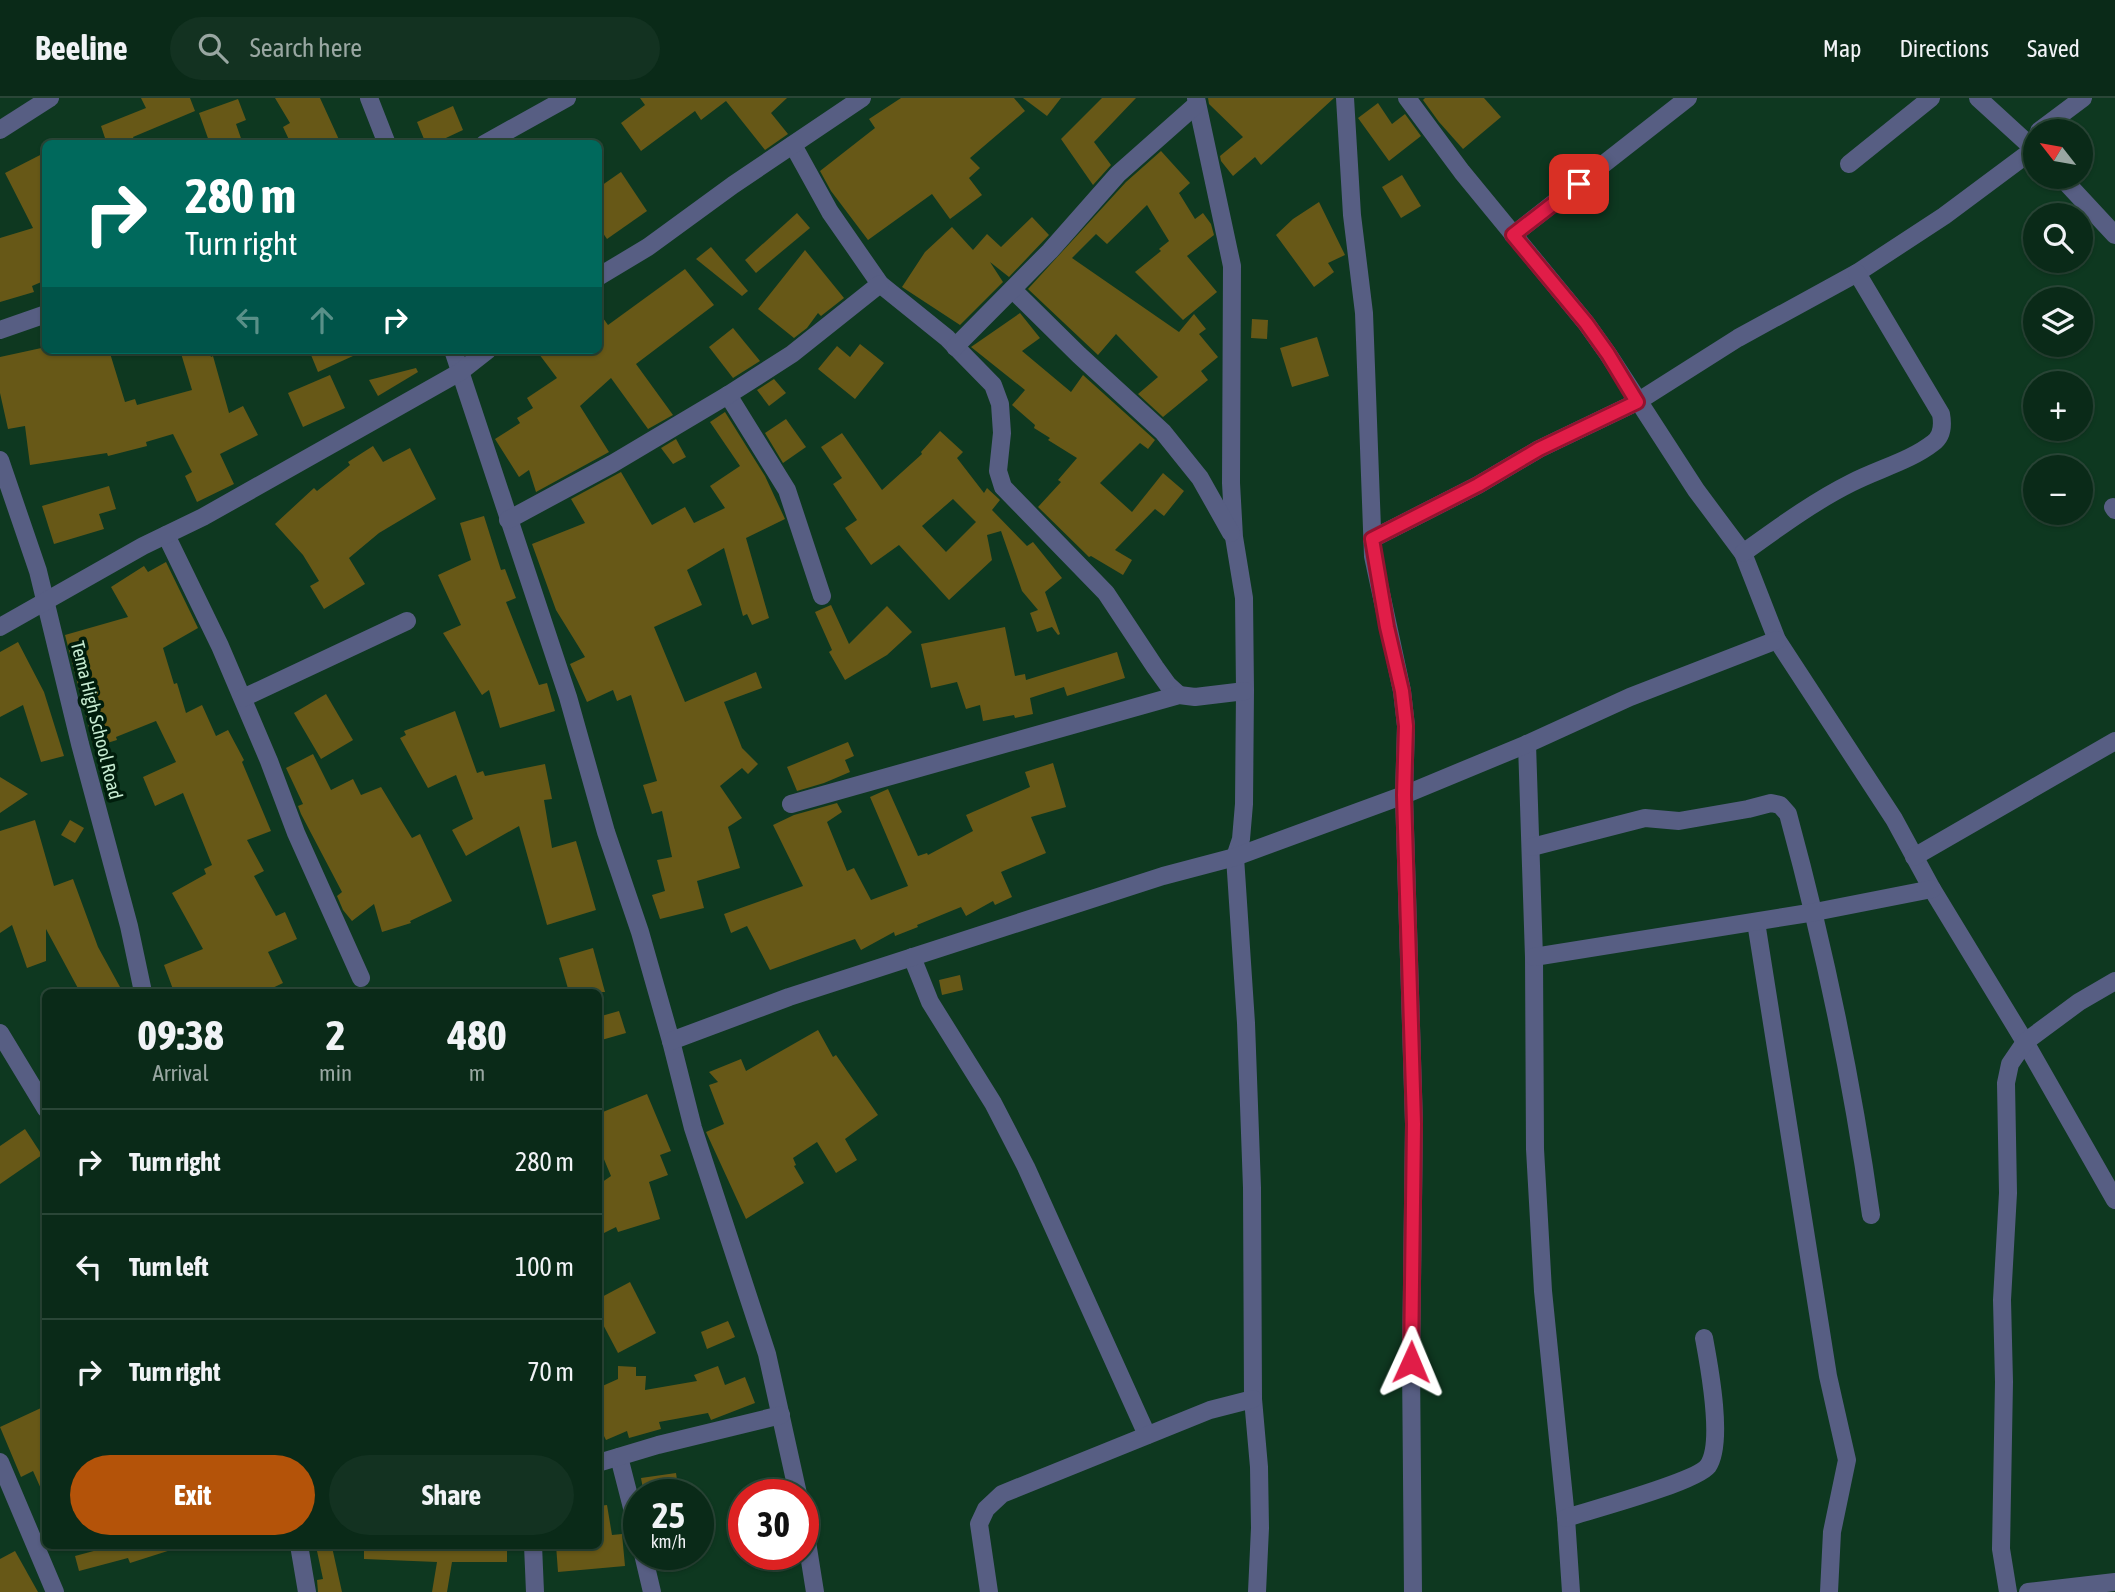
<!DOCTYPE html>
<html lang="en">
<head>
<meta charset="utf-8">
<style>
  :root { --surface:#0a2a18; --page:#133221; --text:#f1f3f6; --muted:#99a7a2; --line:#2a4637; --accent:#b45309 }
  body { margin:0; font-family:"Asap Condensed",sans-serif; background:var(--page); color:var(--text); height:100vh; display:flex; flex-direction:column; font-size:26px; white-space:nowrap }
  * { box-sizing:border-box; margin:0 }
  p { font-size:23px; color:var(--muted) }
  .icon { flex:none; width:38px; height:38px; fill:none; stroke:currentColor; stroke-width:2; stroke-linecap:round; stroke-linejoin:round }
  .map { position:relative; flex:1; overflow:hidden }
  .details { position:absolute; left:42px; top:891px; width:560px; height:560px; display:flex; flex-direction:column; background:var(--surface); border-radius:10px; box-shadow:0 2px 5px #0004,0 0 0 2px var(--line) }
  .details>* { flex:none }
  .guide { position:absolute; left:42px; top:42px; width:560px; height:214px; border-radius:10px; box-shadow:0 2px 5px #0004,0 0 0 2px var(--line); background:#00695c; color:#fff; overflow:hidden }
  .needle { width:46px; rotate:301deg }
  .buttons { position:absolute; left:2023px; top:21px; display:grid; gap:14px }
  .buttons a { display:grid; place-items:center; width:70px; height:70px; border-radius:50%; background:var(--surface); box-shadow:0 2px 5px #0004,0 0 0 2px var(--line); font-size:35px }
  .speed { position:absolute; left:623px; top:1381px; display:flex; gap:14px; font-size:35px; font-weight:700; text-align:center }
  .speed>* { display:grid; place-content:center; width:91px; height:91px; border-radius:50%; background:var(--surface); box-shadow:0 2px 5px #0004,0 0 0 2px var(--line); line-height:1 }
  .speed small { font-size:18px; font-weight:400 }
  .speed .limit { border:10px solid #d22; background:#fff; color:#111 }
  .pin { position:absolute; display:grid; place-items:center; width:60px; height:60px; color:#fff; margin:-30px; border-radius:14px; box-shadow:0 4px 10px #0006 }
  .me { position:absolute; width:77px; margin:-38px; rotate:1deg; stroke-linejoin:round; filter:drop-shadow(0 0 5px #0008) }
  .turn { display:flex; align-items:center; gap:24px; height:147px; padding:0 28px; font-size:32px }
  .turn .icon { width:91px; height:91px; stroke-width:2.5 }
  .turn b { display:block; font-size:49px; line-height:60px }
  .lanes { display:flex; align-items:center; height:66px; padding:0 28px; background:#0003; justify-content:center; gap:35px; direction:ltr }
  .lanes .off { opacity:.35 }
  .eta { display:flex; justify-content:space-evenly; align-items:center; height:119px; text-align:center }
  .eta b { font-size:42px; font-weight:700; line-height:49px }
  .cta { display:flex; gap:14px; margin-top:auto; padding:14px 28px }
  .cta a { flex:1; height:80px; border-radius:42px; background:var(--accent); color:#fff; font-size:28px; font-weight:700; line-height:80px; text-align:center }
  .cta a+a { background:var(--page); color:var(--text) }
  ul { padding:0; list-style:none }
  li { display:flex; align-items:center; gap:21px; height:105px; padding:0 28px; border-top:2px solid var(--line) }
  li div { flex:1 }
  li b { display:block; font-size:26px }
  li em { font-style:normal }
  header { display:flex; align-items:center; gap:42px; box-sizing:border-box; height:98px; padding:0 35px; background:var(--surface); border-bottom:2px solid var(--line) }
  header strong { font-size:33px }
  nav { display:flex; gap:38px; margin-inline-start:auto; font-size:24px }
  .search { width:490px; height:63px; background:var(--page); display:flex; align-items:center; gap:18px; box-sizing:border-box; padding:0 24px; border-radius:38px; color:var(--muted); font-size:26px }
  .map>svg:first-child { display:block }
  .building { fill:#675817; fill-rule:evenodd }
  .lines { fill:none; stroke-linecap:round; stroke-linejoin:round }
  .minor { stroke:#575e83; stroke-width:18 }
  .route-casing { stroke:#92132f; stroke-width:18 }
  .route { stroke:#e11d48; stroke-width:12 }
  .labels { text-anchor:middle; stroke-width:7; stroke-linejoin:round; paint-order:stroke }
  .street-label { font-size:19px; fill:#c7ecd2; stroke:#001d0c }
</style>
</head>
<body>
<header>
<strong>Beeline</strong>
<div class="search"><svg class="icon" aria-label="search" viewBox="0 0 24 24"><circle cx="10" cy="10" r="6"/><path d="M15 15l6 6"/></svg>Search here</div>
<nav><a>Map</a><a>Directions</a><a>Saved</a></nav>
</header>
<div class="map">
<svg width="2115" height="1494" viewBox="0 0 2115 1494">
  <rect width="100%" height="100%" fill="#0e3820"/>
  <!-- building -->
  <g class="building">
    <path d="M141 0H190L195 13 133 39 136 46H107L101 28 146 10Z"/>
    <path d="M275 0H320L341 46H291L283 29 290 25Z"/>
    <path d="M640 0H787L771 15 788 36 765 52 726 3 701 22 695 13 641 53 621 25 645 7Z"/>
    <path d="M901 0H1014L1025 13 970 60 980 70 969 80 982 97 950 121 932 96 868 142 831 93 820 73 875 30 869 21Z"/>
    <path d="M1023 0H1061L1047 18Z"/>
    <path d="M1102 0H1136L1094 44 1111 67 1093 87 1061 41Z"/>
    <path d="M1208 0H1334L1261 67 1255 59 1233 78 1221 63 1220 58 1243 39 1209 6Z"/>
    <path d="M1425 0H1484L1501 19 1463 51 1439 24 1423 2Z"/>
    <path d="M238 1 246 22 236 26 243 46H210L199 15Z"/>
    <path d="M1378 5 1392 26 1405 16 1421 38 1389 63 1358 20Z"/>
    <path d="M453 8 463 32 433 46H426L417 24Z"/>
    <path d="M1161 53 1190 85 1179 95 1195 121 1203 115 1211 126 1214 137 1187 158 1217 194 1183 222 1135 174 1161 153 1159 151 1169 143 1147 107 1107 146 1096 136 1072 160 1179 234 1194 216 1206 231 1199 236 1218 259 1201 273 1208 282 1163 319 1138 296 1158 279 1116 236 1098 257 1028 191 1126 84Z"/>
    <path d="M46 54V182L32 188 34 194 0 204V140L33 130 5 75Z"/>
    <path d="M621 74 647 113 607 141 598 128V90Z"/>
    <path d="M1402 77 1421 108 1401 120 1382 89Z"/>
    <path d="M1319 104 1345 157 1328 165 1334 174 1314 189 1276 137 1293 121Z"/>
    <path d="M797 115 810 130 756 175 745 162Z"/>
    <path d="M1032 119 1049 137 1009 179 990 164 1003 184 960 227 902 189 925 154 952 129 973 152 987 136 1001 149Z"/>
    <path d="M711 149 748 193 742 198 696 161Z"/>
    <path d="M805 152 844 200 821 218 818 215 807 230 794 240 758 211Z"/>
    <path d="M685 171 714 207 636 266 673 317 648 331 611 280 580 308 609 354 536 394 529 372 519 379 495 341 520 325 517 320 533 310 527 300 557 280 536 252H598V213L608 227Z"/>
    <path d="M1020 215 1040 240 1022 253 1071 294 1083 277 1155 342 1148 351 1140 345 1100 385 1132 414 1163 375 1184 393 1164 418 1155 411 1115 452 1132 462 1123 477 1091 458 1089 459 1038 409 1061 384 1058 382 1077 360 1048 342 1050 340 1034 330 1035 327 1012 307 1025 292 971 249Z"/>
    <path d="M1252 221 1268 222 1267 241 1251 240Z"/>
    <path d="M733 230 760 263 733 280 709 249Z"/>
    <path d="M1317 239 1329 278 1292 289 1280 250Z"/>
    <path d="M860 246 884 265 855 301 818 271 837 248 850 259Z"/>
    <path d="M46 249V252H109L125 304 135 301 137 307 192 292 180 252H209L211 259 213 258 229 315 243 308 258 337 220 356 234 386 197 404 185 378 192 374 173 336 146 344 147 348 108 358 107 355 30 367 25 328 8 331 0 295V259Z"/>
    <path d="M309 252H366L318 274Z"/>
    <path d="M416 270 418 274 378 298 369 282Z"/>
    <path d="M330 277 345 310 303 329 288 295Z"/>
    <path d="M774 281 786 295 769 308 757 292Z"/>
    <path d="M725 314 765 378 785 421 746 440 769 520 752 527 747 516 743 518 724 450 687 472 702 507 654 529 685 604 756 574 762 590 724 604 742 650 758 666 748 676 742 670 720 688 742 720 728 729 740 770 697 783 704 810 660 821 652 797 665 793 657 762 672 759 662 713 652 716 643 687 657 683 631 597 617 603 613 592 587 604 570 566 585 559 556 512 532 446 585 425 571 401 621 374 652 427 685 409 694 425 725 410 710 388 740 368 710 324Z"/>
    <path d="M786 321 806 349 783 365 765 335Z"/>
    <path d="M940 333 963 354 957 360 984 395 987 390 1000 402 992 412 1027 448 1033 444 1062 480 1045 494 1060 536 1058 537 1052 529 1037 534 1030 515 1038 512 1022 493 1001 433 987 437 992 462 949 502 899 447 871 467 845 430 857 422 833 386 842 380 821 349 842 335 882 392 922 356 921 354ZM953 401 976 424 946 454 922 428Z"/>
    <path d="M676 341 686 359 673 366 661 350Z"/>
    <path d="M373 348 383 364 410 350 436 401 379 435 349 460 365 486 324 511 310 488 319 483 303 457 275 426 314 390 317 393 350 367 348 364Z"/>
    <path d="M109 388 116 411 99 416 104 431 54 446 42 408Z"/>
    <path d="M484 418 501 472 505 471 516 500 506 504 539 587 547 585 555 613 500 630 489 592 482 597 443 535 461 527 438 477 471 462 460 425Z"/>
    <path d="M166 464 198 530 163 550 174 586 177 585 186 615 202 607 216 638 228 632 244 662 242 664 271 733 247 742 264 773 254 778 276 818 285 814 297 841 268 854 283 885 264 894H174L164 867 203 851 172 795 206 776 204 771 212 767 183 695 155 708 143 679 176 664 156 623 116 639 117 642 94 649 65 537 128 519 111 489 144 468 148 474Z"/>
    <path d="M831 507 849 546 887 508 912 534 887 557 845 582 829 554 832 552 815 514Z"/>
    <path d="M1005 529 1015 578 1025 576 1026 582 1117 554 1125 580 1067 598 1064 589 1030 600 1033 616 1015 620 1014 617 983 623 980 607 966 611 957 584 931 590 921 546Z"/>
    <path d="M18 544 44 594 64 658 41 664 23 607 0 619V554Z"/>
    <path d="M326 596 353 642 321 661 294 615Z"/>
    <path d="M455 613 477 675 483 673 485 678 545 666 552 701 544 702 552 750 576 743 596 812 547 827 519 728 466 758 452 732 473 721 456 677 428 690 400 640 406 637 404 633Z"/>
    <path d="M848 644 854 658 845 662 850 674 824 685 797 693 787 669Z"/>
    <path d="M313 656 331 692 353 681 361 697 381 689 412 740 420 736 452 803 410 823 411 825 382 834 374 806 352 823 343 812 337 798 342 794 301 716 298 708 303 706 286 670Z"/>
    <path d="M1053 665 1066 709 1031 719 1046 755 1001 774 1012 799 995 807 993 803 966 818 961 809 917 827 918 829 895 838 894 834 861 852 855 841 770 872 747 828 731 835 724 816 803 788 773 727 794 717 837 705 842 714 827 724 847 773 854 770 871 802 908 788 870 699 888 691 918 758 927 755 928 757 973 733 966 717 1030 689 1025 674Z"/>
    <path d="M0 679 28 696 0 715Z"/>
    <path d="M35 722 54 788 73 781 98 849 120 889 110 894H80L46 831V863L27 870 12 827 0 835V733Z"/>
    <path d="M70 722 84 730 75 745 61 737Z"/>
    <path d="M593 850 605 894H569L559 860Z"/>
    <path d="M960 877 963 892 942 897 939 882Z"/>
    <path d="M619 913 626 935 598 943V919Z"/>
    <path d="M818 932 833 959 836 957 878 1017 845 1041 857 1062 836 1075 817 1044 793 1060 796 1067 794 1068 804 1085 746 1121 706 1034 724 1026 709 987 718 984 709 974 741 961 746 973Z"/>
    <path d="M647 996 671 1053 660 1057 668 1077 649 1084 660 1121 618 1134 616 1129 598 1138V1087L611 1078 598 1047V1016Z"/>
    <path d="M25 1031 42 1057 0 1086V1048Z"/>
    <path d="M630 1184 656 1235 618 1255 598 1217V1201Z"/>
    <path d="M728 1223 735 1239 707 1251 701 1234Z"/>
    <path d="M618 1268 636 1269V1278H646L645 1292 697 1283 694 1277 718 1268 725 1287 745 1279 755 1305 711 1322 708 1315 659 1324 661 1331 629 1340 627 1333 606 1342 598 1326V1290L618 1281Z"/>
    <path d="M41 1310 46 1320V1402L33 1373 21 1379 0 1329Z"/>
    <path d="M676 1375 679 1396H644L641 1380Z"/>
    <path d="M607 1407 612 1437 622 1436 625 1468 558 1474 556 1447H598V1408Z"/>
    <path d="M116 1447H173L174 1451 130 1465 128 1460 79 1473 75 1458Z"/>
    <path d="M364 1447H507V1464H452L447 1494H432L437 1464 364 1461Z"/>
    <path d="M332 1449 342 1494H318L317 1482 323 1481 317 1453Z"/>
    <path d="M15 1453 38 1494H0V1461Z"/>
  </g>
  <g class="lines">
    <!-- minor -->
    <g class="minor">
      <path d="M369 0 387 46"/>
      <path d="M1196 0 1232 168 1231 385 1234 439 1244 500 1245 593 1244 706 1241 741 1235 759 1246 925 1252 1090 1253 1301 1259 1369 1260 1430 1257 1494"/>
      <path d="M1345 0 1352 117 1364 215 1373 458 1402 593 1406 628 1404 697 1414 1026 1411 1264 1413 1494"/>
      <path d="M1407 0 1462 74 1586 225 1608 256 1696 392 1743 455 1777 542 1894 721 1932 791 2025 944 2115 1102"/>
      <path d="M1978 0 2035 52"/>
      <path d="M0 32 50 0"/>
      <path d="M2039 33 2083 0"/>
      <path d="M484 46 567 0"/>
      <path d="M793 47 830 114 880 186 947 240 993 287 1000 306 1002 335 998 373 1003 389 1106 495 1155 569 1168 587 1179 597"/>
      <path d="M1849 66 1931 0"/>
      <path d="M2061 79 2115 137"/>
      <path d="M1513 137 1688 0"/>
      <path d="M598 179 648 149 733 87 862 0"/>
      <path d="M1013 192 1079 257 1163 334 1200 380 1231 435"/>
      <path d="M0 232 46 216"/>
      <path d="M955 249 1050 153 1118 76 1197 6"/>
      <path d="M453 252 568 599 606 734 640 834 671 943 693 1030 767 1256 798 1396"/>
      <path d="M728 297 787 392 822 498"/>
      <path d="M0 362 38 473 80 646 129 828 143 894"/>
      <path d="M2113 409 2115 412"/>
      <path d="M508 422 612 366 728 297 792 256 880 186"/>
      <path d="M166 437 220 548 269 663 296 735 361 880"/>
      <path d="M1372 441 1478 387 1539 351 1637 304 1738 240 1857 175 1944 118 2034 51"/>
      <path d="M1743 455C1778 430 1813 404 1851 385 1878 371 1910 363 1933 345 1943 338 1943 327 1941 316L1857 175"/>
      <path d="M0 529 143 448 203 419 391 313 460 274 488 252"/>
      <path d="M243 600 407 523"/>
      <path d="M1527 646 1534 859 1535 1051 1543 1193 1566 1420 1571 1494"/>
      <path d="M791 706 1179 597 1195 599 1245 593"/>
      <path d="M1532 749 1645 720 1679 723 1748 711 1771 705 1780 707 1788 716C1824 848 1852 981 1871 1117"/>
      <path d="M1914 759 2115 643"/>
      <path d="M1756 824 1828 1278 1847 1362 1832 1434 1829 1494"/>
      <path d="M912 859 930 904 993 1005 1026 1069 1147 1337"/>
      <path d="M1534 859 1815 814 1932 791"/>
      <path d="M0 935 46 1011"/>
      <path d="M671 943 789 899 1163 778 1235 759 1404 697 1527 646 1630 599 1777 542"/>
      <path d="M619 1359 639 1437"/>
      <path d="M0 1364 55 1494"/>
      <path d="M598 1365 658 1347 781 1317"/>
      <path d="M803 1419 815 1494"/>
      <path d="M1566 1420C1591 1412 1696 1384 1708 1368 1724 1345 1709 1267 1704 1240"/>
      <path d="M299 1447 307 1494"/>
      <path d="M533 1447 535 1494"/>
      <path d="M643 1456 652 1494"/>
      <path d="M989 1494 979 1426 986 1411 1002 1396 1210 1312 1253 1301"/>
      <path d="M2008 1494 2001 1451 2004 1284 2002 1202 2008 1095 2006 985 2010 966 2025 944 2079 904 2115 883"/>
      <path d="M2028 1494 2115 1484"/>
    </g>
  </g>
  <g class="lines">
    <defs>
      <path id="route" d="M1411 1264 1414 1026 1404 697 1406 628 1402 593 1387 529 1372 441 1478 387 1539 351 1637 304 1608 256 1586 225 1513 137 1579 86"/>
    </defs>
    <!-- route casing -->
    <use href="#route" class="route-casing"/>
    <!-- route -->
    <use href="#route" class="route"/>
  </g>
  <g class="labels">
    <!-- street labels -->
    <g class="street-label">
      <text transform="translate(97 622) rotate(76)" y="7">Tema High School Road</text>
    </g>
  </g>
</svg>
<div class="buttons">
<a><svg class="needle" viewBox="-14 -14 28 28"><path d="M0-13l5 13h-10z" fill="#e53935"/><path d="M0 13l5-13h-10z" fill="#99a7a2"/></svg></a>
<a><svg class="icon" aria-label="search" viewBox="0 0 24 24"><circle cx="10" cy="10" r="6"/><path d="M15 15l6 6"/></svg></a>
<a><svg class="icon" aria-label="layers" viewBox="0 0 24 24"><path d="M12 4l9 5-9 5-9-5zM3 14l9 5 9-5"/></svg></a>
<a>+</a>
<a>−</a>
</div>
<div class="speed"><div>25<small>km/h</small></div><div class="limit">30</div></div>
<div class="pin" style="left:1579px;top:86px;background:#d93025"><svg class="icon" aria-label="arrive" viewBox="0 0 24 24"><path d="M6 21V4h12l-3 4 3 4H6"/></svg></div>
<svg class="me" style="left:1411px;top:1264px" viewBox="-20 -20 40 40"><path d="M0-17L14 15 0 8-14 15z" fill="#e11d48" stroke="#fff" stroke-width="4"/></svg>
<div class="guide">
<div class="turn"><svg class="icon" aria-label="right" viewBox="0 0 24 24"><path d="M7 20v-9h11M14 6l5 5-5 5"/></svg><div><b>280 m</b>Turn right</div></div>
<div class="lanes"><svg class="icon off" aria-label="left" viewBox="0 0 24 24"><path d="M17 20v-9H6M10 6l-5 5 5 5"/></svg><svg class="icon off" aria-label="ahead" viewBox="0 0 24 24"><path d="M12 20V5M6 11l6-6 6 6"/></svg><svg class="icon" aria-label="right" viewBox="0 0 24 24"><path d="M7 20v-9h11M14 6l5 5-5 5"/></svg></div>
</div>
<section class="details">
<div class="eta">
<div><b>09:38</b><p>Arrival</p></div>
<div><b>2</b><p>min</p></div>
<div><b>480</b><p>m</p></div>
</div>
<ul>
<li><svg class="icon" aria-label="right" viewBox="0 0 24 24"><path d="M7 20v-9h11M14 6l5 5-5 5"/></svg><div><b>Turn right</b></div><em>280 m</em></li>
<li><svg class="icon" aria-label="left" viewBox="0 0 24 24"><path d="M17 20v-9H6M10 6l-5 5 5 5"/></svg><div><b>Turn left</b></div><em>100 m</em></li>
<li><svg class="icon" aria-label="right" viewBox="0 0 24 24"><path d="M7 20v-9h11M14 6l5 5-5 5"/></svg><div><b>Turn right</b></div><em>70 m</em></li>
</ul>
<div class="cta"><a>Exit</a><a>Share</a></div>
</section>
</div>
</body>
</html>
